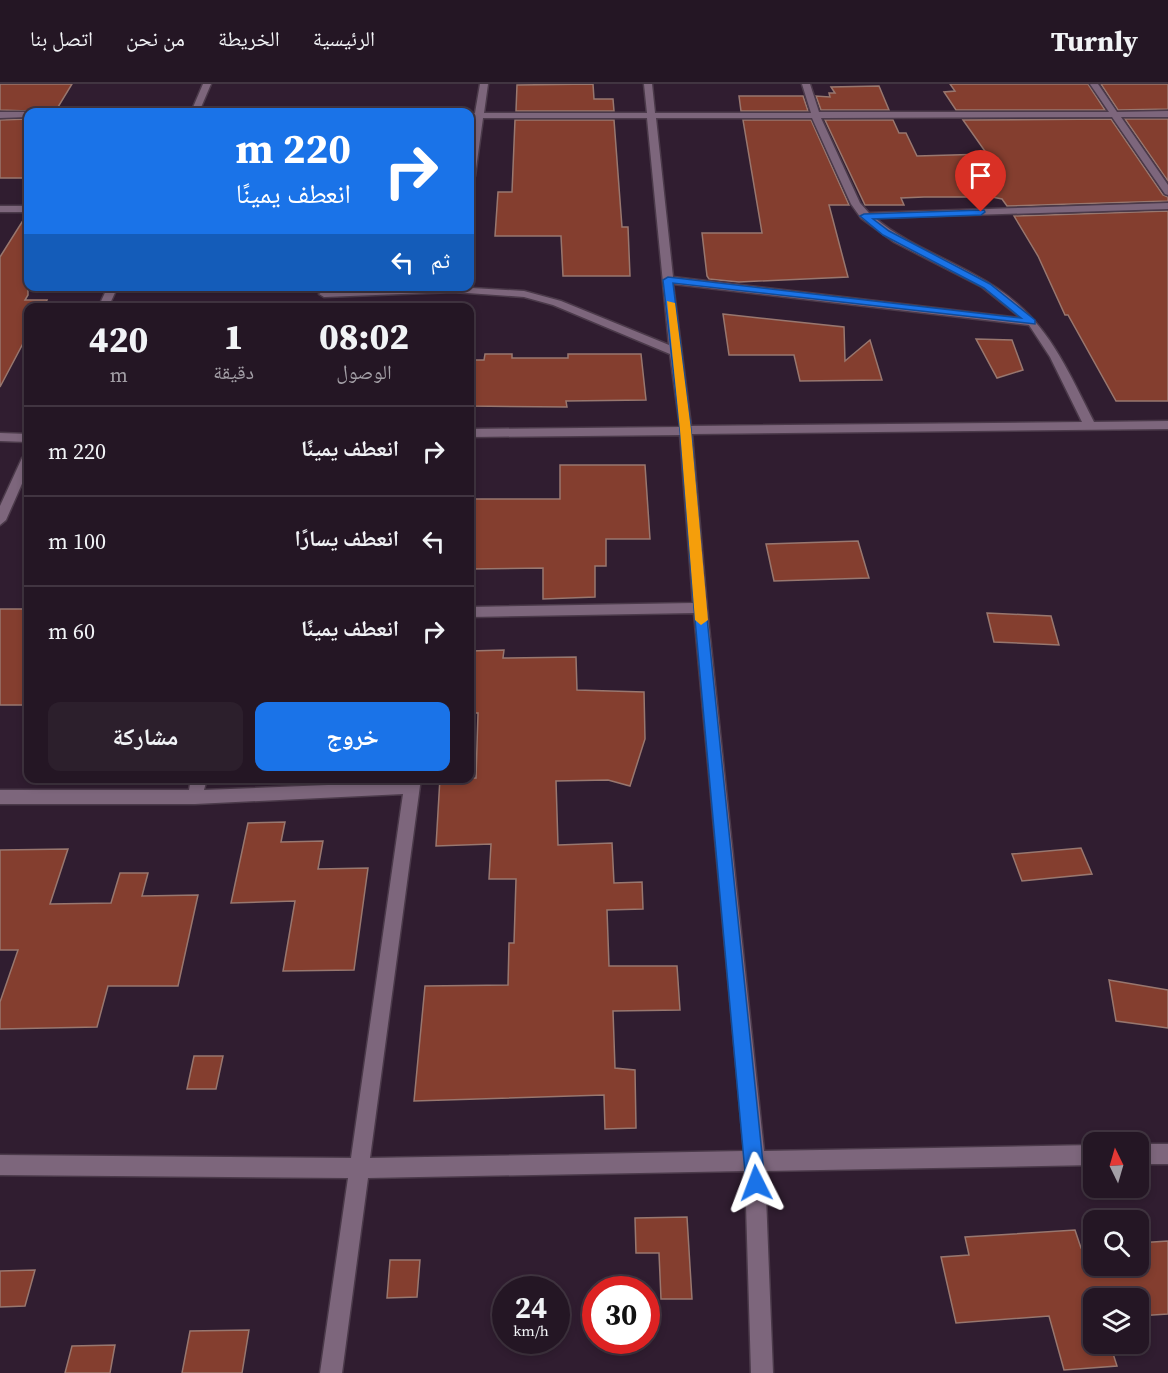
<!DOCTYPE html>
<html lang="ar">
<head>
<meta charset="utf-8">
<style>
  :root { --surface:#241624; --page:#2c1f2c; --text:#f1f3f6; --muted:#a39fa6; --line:#413541; --accent:#1a73e8 }
  body { margin:0; font-family:"Source Serif 4","Noto Naskh Arabic",serif; background:var(--page); color:var(--text); direction:rtl; height:100vh; display:flex; flex-direction:column; font-size:22px; white-space:nowrap }
  * { box-sizing:border-box; margin:0 }
  p { font-size:20px; color:var(--muted) }
  .icon { flex:none; width:33px; height:33px; fill:none; stroke:currentColor; stroke-width:2; stroke-linecap:round; stroke-linejoin:round }
  .map { position:relative; flex:1; overflow:hidden; direction:ltr }
  .details { position:absolute; left:24px; top:219px; width:450px; height:480px; display:flex; flex-direction:column; background:var(--surface); border-radius:12px; box-shadow:0 3px 9px #0003,0 0 0 2px var(--line); direction:rtl }
  .details>* { flex:none }
  .guide { position:absolute; left:24px; top:24px; width:450px; height:183px; border-radius:12px; box-shadow:0 3px 9px #0003,0 0 0 2px var(--line); direction:rtl; background:#1a73e8; color:#fff; overflow:hidden }
  .needle { width:39px; rotate:355deg }
  .tools { position:absolute; left:1083px; top:1048px; display:grid; gap:12px }
  .tools a { display:grid; place-items:center; width:66px; height:66px; border-radius:12px; background:var(--surface); box-shadow:0 3px 9px #0003,0 0 0 2px var(--line); font-size:30px }
  .speed { position:absolute; left:492px; top:1192px; display:flex; gap:12px; font-size:30px; font-weight:700; text-align:center }
  .speed>* { display:grid; place-content:center; width:78px; height:78px; border-radius:50%; background:var(--surface); box-shadow:0 3px 9px #0003,0 0 0 2px var(--line); line-height:1 }
  .speed small { font-size:15px; font-weight:400 }
  .speed .limit { border:9px solid #d22; background:#fff; color:#111 }
  .pin { position:absolute; display:grid; place-items:center; width:51px; height:51px; color:#fff; margin:-62px -26px; border-radius:50% 50% 50% 0; rotate:-45deg; box-shadow:0 0 6px #0007 }
  .pin .icon { rotate:45deg }
  .me { position:absolute; width:66px; margin:-33px; rotate:357deg; stroke-linejoin:round; filter:drop-shadow(0 0 4px #0008) }
  .turn { display:flex; align-items:center; gap:21px; height:126px; padding:0 24px; font-size:27px }
  .turn .icon { width:78px; height:78px; stroke-width:2.5 }
  .turn b { display:block; font-size:42px; line-height:51px }
  .then { display:flex; align-items:center; height:57px; padding:0 24px; background:#0003; gap:12px; font-size:22px }
  .eta { display:flex; justify-content:space-evenly; align-items:center; height:102px; text-align:center }
  .eta b { font-size:36px; font-weight:800; line-height:42px }
  .button { display:flex; gap:12px; margin-top:auto; padding:12px 24px }
  .button a { flex:1; height:69px; border-radius:12px; background:var(--accent); color:#fff; font-size:24px; font-weight:800; line-height:69px; text-align:center }
  .button a+a { background:var(--page); color:var(--text) }
  ul { padding:0; list-style:none }
  li { display:flex; align-items:center; gap:18px; height:90px; padding:0 24px; border-top:2px solid var(--line) }
  li div { flex:1 }
  li b { display:block; font-size:22px }
  li em { font-style:normal }
  header { display:flex; align-items:center; gap:36px; box-sizing:border-box; height:84px; padding:0 30px; background:var(--surface); border-bottom:2px solid var(--line) }
  header strong { font-size:28px }
  nav { display:flex; gap:33px; margin-inline-start:auto; font-size:21px }
  .map>svg:first-child { display:block }
  .building { fill:#843e2f; stroke:#98776f; stroke-width:1.5 }
  .lines { fill:none; stroke-linecap:round; stroke-linejoin:round }
  .minor-casing { stroke:#4b3a4a; stroke-width:3 }
  .minor { fill:#7d667c; fill-rule:evenodd }
  .route { fill:#1a73e8; stroke:#114b97; stroke-width:1.5 }
  .slow { fill:#f59e0b }
</style>
</head>
<body>
<header>
<strong>Turnly</strong>
<nav><a>الرئيسية</a><a>الخريطة</a><a>من نحن</a><a>اتصل بنا</a></nav>
</header>
<div class="map">
<svg width="1168" height="1289" viewBox="0 0 1168 1289">
  <rect width="100%" height="100%" fill="#301d30"/>
  <!-- building -->
  <g class="building">
    <path d="M0 0H72L55 28 0 26Z"/>
    <path d="M593 0 594 15H613L614 27H516L517 1Z"/>
    <path d="M950 0H1088L1105 26H956L944 8 955 7Z"/>
    <path d="M1101 0H1168V25L1118 26Z"/>
    <path d="M879 2 889 26H821L816 12 830 13 829 9H835L831 3Z"/>
    <path d="M739 12H803L808 27H741Z"/>
    <path d="M28 35V94H0V36Z"/>
    <path d="M1111 35 1163 111 1168 113V117L1007 122 1002 115 992 113H924L901 114 904 121H865L825 36H893L899 49H906L917 72 987 70 963 36Z"/>
    <path d="M1125 35H1168V97Z"/>
    <path d="M515 36H614L622 143H628L630 192H563L561 152H495L498 108H512Z"/>
    <path d="M743 36H811L849 121H829L848 193 739 198 709 195 707 192 702 149H762Z"/>
    <path d="M1168 127V317H1116L1068 231H1065L1038 172 1014 132Z"/>
    <path d="M27 130 28 211 25 216H47L43 224H28V250L0 303V173Z"/>
    <path d="M723 230 844 243 845 277 870 256 882 296 800 297 794 271H729Z"/>
    <path d="M976 255 1012 256 1023 286 997 294Z"/>
    <path d="M485 270H512V274H568V270H641L646 316 566 317 567 323 470 322V276H484Z"/>
    <path d="M560 381H645L650 455H606V482H595V513L543 515V484L470 485V415H560Z"/>
    <path d="M858 457 869 494 774 497 766 460Z"/>
    <rect x="0" y="525" width="28" height="96"/>
    <path d="M987 529 1051 532 1059 561 994 558Z"/>
    <path d="M504 566 503 574 576 573 577 606 644 608 645 655 630 702 608 696 556 697 558 761 612 759 614 799 642 798 643 825 607 826 609 882H677L680 926 613 927 615 984 635 986 636 1044 605 1045 604 1011 414 1017 425 902 508 901 509 859H514L516 795H489L491 760 436 762 440 694H476L478 629H470V567Z"/>
    <path d="M285 738 281 758 323 757 318 785 368 784 354 886 283 887 295 817 231 819 248 739Z"/>
    <path d="M1081 764 1092 790 1022 797 1012 770Z"/>
    <path d="M68 765 50 820 111 819 120 789H148L142 812 198 811 178 902H108L97 943 0 945V918L18 866H0V766Z"/>
    <path d="M1109 896 1168 906V944L1116 937Z"/>
    <path d="M194 972H223L216 1005H187Z"/>
    <path d="M687 1133 692 1215H661L659 1169H636L635 1134Z"/>
    <path d="M1075 1146 1081 1164H1094V1182H1138V1159L1168 1157V1230L1138 1232V1215H1094V1260H1110L1117 1282 1064 1286 1049 1232 956 1239 941 1173 969 1171 965 1153Z"/>
    <path d="M390 1176H420L417 1213 387 1214Z"/>
    <path d="M35 1186 25 1222 0 1223V1187Z"/>
    <path d="M249 1246 242 1289H182L190 1247Z"/>
    <path d="M115 1261 110 1289H65L72 1262Z"/>
  </g>
  <g class="lines">
    <defs>
      <g id="minor">
        <path d="M203 0H211L199 28H191Z"/>
        <path d="M480 0H488L484 29H647L644 0H652L655 29H811L802 0H810L819 28H1109L1090 0H1098L1117 28 1168 27V33H1121L1168 101V111L1165 110 1112 33 821 34 860 119 869 129 1168 119V125L875 134C905 159 941 172 975 191 1043 227 1061 273 1094 338L1168 337V345L692 350 707 524 764 1067 1094 1061V1081L765 1087 773 1289H751L745 1087 368 1094 342 1289H320L348 1094 0 1091V1071L351 1074 403 710 195 720H0V706H189L191 694H207L204 706 377 699 421 694 370 1074 744 1067 694 529 470 533V523L693 519 680 351 470 353V345L680 343 670 270 553 221 524 213 453 208 324 213 319 210 324 207 438 202 524 207 561 217 669 261 647 34H483L475 92 470 95V66L475 35 470 34V30L475 29ZM656 34H812L851 120 861 134 894 158 982 203 1021 234 673 193ZM673 200 1029 241 1050 273 1082 338 691 342Z"/>
        <path d="M0 28H28V33L0 34Z"/>
        <rect x="0" y="122" width="28" height="6"/>
        <path d="M108 202H118L108 224H98Z"/>
        <path d="M0 349 28 350V358L0 357Z"/>
        <path d="M28 370V386L6 436 0 441V422L22 374Z"/>
        <rect x="1138" y="1060" width="30" height="20"/>
      </g>
    </defs>
    <!-- minor casing -->
    <use href="#minor" class="minor-casing"/>
    <!-- minor -->
    <use href="#minor" class="minor"/>
  </g>
  <!-- route -->
  <path class="route" d="M984 126 985 128 981 131 873 135 889 147 990 200 1035 236V240L673 199 691 346 706 524 765 1099 762 1106 756 1108 749 1106 746 1099 694 524 680 346 663 196 668 193 1021 234 984 204 883 151 860 132 864 130Z"/>
  <!-- slow -->
  <path class="slow" d="M667 217 675 219 691 346 708 536 701 541 695 536 680 346Z"/>
</svg>
<div class="tools">
<a><svg class="needle" viewBox="-14 -14 28 28"><path d="M0-13l5 13h-10z" fill="#e53935"/><path d="M0 13l5-13h-10z" fill="#a39fa6"/></svg></a>
<a><svg class="icon" aria-label="search" viewBox="0 0 24 24"><circle cx="10" cy="10" r="6"/><path d="M15 15l6 6"/></svg></a>
<a><svg class="icon" aria-label="layers" viewBox="0 0 24 24"><path d="M12 4l9 5-9 5-9-5zM3 14l9 5 9-5"/></svg></a>
</div>
<div class="speed"><div>24<small>km/h</small></div><div class="limit">30</div></div>
<div class="pin" style="left:981px;top:128px;background:#d93025"><svg class="icon" aria-label="arrive" viewBox="0 0 24 24"><path d="M6 21V4h12l-3 4 3 4H6"/></svg></div>
<svg class="me" style="left:756px;top:1099px" viewBox="-20 -20 40 40"><path d="M0-17L14 15 0 8-14 15z" fill="#1a73e8" stroke="#fff" stroke-width="4"/></svg>
<div class="guide">
<div class="turn"><svg class="icon" aria-label="right" viewBox="0 0 24 24"><path d="M7 20v-9h11M14 6l5 5-5 5"/></svg><div><b>220 m</b>انعطف يمينًا</div></div>
<div class="then">ثم<svg class="icon" aria-label="left" viewBox="0 0 24 24"><path d="M17 20v-9H6M10 6l-5 5 5 5"/></svg></div>
</div>
<section class="details">
<div class="eta">
<div><b>08:02</b><p>الوصول</p></div>
<div><b>1</b><p>دقيقة</p></div>
<div><b>420</b><p>m</p></div>
</div>
<ul>
<li><svg class="icon" aria-label="right" viewBox="0 0 24 24"><path d="M7 20v-9h11M14 6l5 5-5 5"/></svg><div><b>انعطف يمينًا</b></div><em>220 m</em></li>
<li><svg class="icon" aria-label="left" viewBox="0 0 24 24"><path d="M17 20v-9H6M10 6l-5 5 5 5"/></svg><div><b>انعطف يسارًا</b></div><em>100 m</em></li>
<li><svg class="icon" aria-label="right" viewBox="0 0 24 24"><path d="M7 20v-9h11M14 6l5 5-5 5"/></svg><div><b>انعطف يمينًا</b></div><em>60 m</em></li>
</ul>
<div class="button"><a>خروج</a><a>مشاركة</a></div>
</section>
</div>
</body>
</html>
